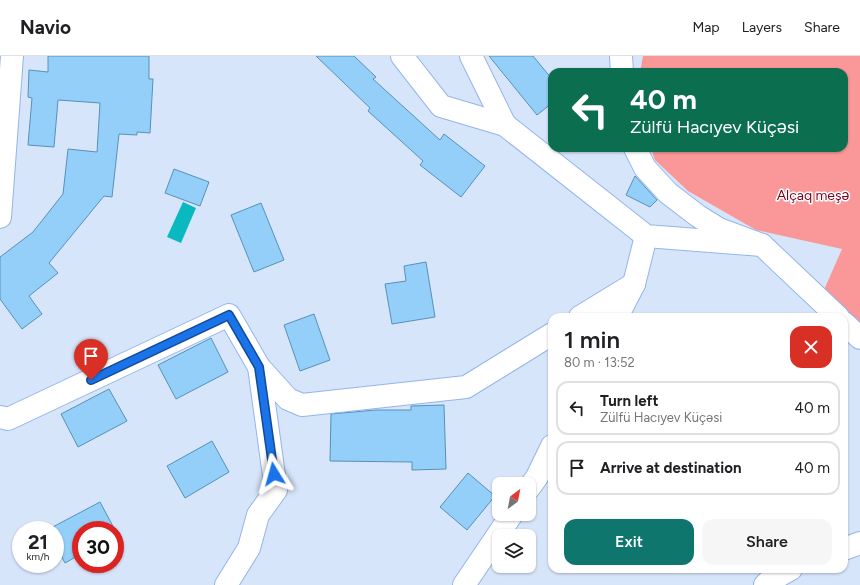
<!DOCTYPE html>
<html lang="en">
<head>
<meta charset="utf-8">
<style>
  :root { --surface:#fff; --page:#f6f6f6; --text:#202124; --muted:#757577; --line:#e0e0e0; --accent:#0f766e }
  body { margin:0; font-family:Figtree,sans-serif; background:var(--page); color:var(--text); height:100vh; display:flex; flex-direction:column; font-size:15px; white-space:nowrap }
  * { box-sizing:border-box; margin:0 }
  p { font-size:13px; color:var(--muted) }
  .icon { flex:none; width:22px; height:22px; fill:none; stroke:currentColor; stroke-width:2; stroke-linecap:round; stroke-linejoin:round }
  .map { position:relative; flex:1; overflow:hidden }
  .sheet { position:absolute; left:548px; top:257px; width:300px; height:260px; display:flex; flex-direction:column; background:var(--surface); border-radius:12px; box-shadow:0 1px 3px #0004 }
  .sheet>* { flex:none }
  .hud { position:absolute; left:548px; top:12px; width:300px; height:84px; border-radius:12px; box-shadow:0 1px 3px #0004; background:#0b6e4f; color:#fff; overflow:hidden }
  .needle { width:26px; rotate:32deg }
  .controls { position:absolute; left:492px; top:421px; display:grid; gap:8px }
  .controls a { display:grid; place-items:center; width:44px; height:44px; border-radius:8px; background:var(--surface); box-shadow:0 1px 3px #0004; font-size:20px }
  .speed { position:absolute; left:12px; top:465px; display:flex; gap:8px; font-size:20px; font-weight:700; text-align:center }
  .speed>* { display:grid; place-content:center; width:52px; height:52px; border-radius:50%; background:var(--surface); box-shadow:0 1px 3px #0004; line-height:1 }
  .speed small { font-size:10px; font-weight:400 }
  .speed .limit { border:6px solid #d22; background:#fff; color:#111 }
  .pin { position:absolute; display:grid; place-items:center; width:34px; height:34px; color:#fff; margin:-41px -17px; border-radius:50% 50% 50% 0; rotate:-45deg; box-shadow:0 0 4px #0007 }
  .pin .icon { rotate:45deg }
  .me { position:absolute; width:44px; margin:-22px; rotate:352deg; stroke-linejoin:round; filter:drop-shadow(0 0 3px #0008) }
  .turn { display:flex; align-items:center; gap:14px; height:84px; padding:0 16px; font-size:18px }
  .turn .icon { width:52px; height:52px; stroke-width:2.5 }
  .turn b { display:block; font-size:28px; line-height:34px }
  .round { display:grid; place-items:center; flex:none; width:42px; height:42px; border-radius:12px; background:var(--page) }
  .summary { display:flex; align-items:center; justify-content:space-between; height:68px; padding:0 16px }
  h1 { font-size:24px; font-weight:600; line-height:30px }
  .cta { display:flex; gap:8px; margin-top:auto; padding:8px 16px }
  .cta a { flex:1; height:46px; border-radius:12px; background:var(--accent); color:#fff; font-size:16px; font-weight:600; line-height:46px; text-align:center }
  .cta a+a { background:var(--page); color:var(--text) }
  ul { padding:0; list-style:none }
  li { display:flex; align-items:center; gap:12px; height:54px; margin:0 8px 6px; padding:0 8px; border:2px solid var(--line); border-radius:12px }
  li div { flex:1 }
  li b { display:block; font-size:15px }
  li em { font-style:normal }
  header { display:flex; align-items:center; gap:24px; box-sizing:border-box; height:56px; padding:0 20px; background:var(--surface); border-bottom:1px solid var(--line) }
  header strong { font-size:19px }
  nav { display:flex; gap:22px; margin-inline-start:auto; font-size:14px }
  .map>svg:first-child { display:block }
  .green { fill:#fa9798 }
  .water { fill:#0ab9c0 }
  .building { fill:#93cff9; stroke:#5691b8 }
  .lines { fill:none; stroke-linecap:round; stroke-linejoin:round }
  .street-casing { stroke:#93b5ea; stroke-width:24 }
  .street { stroke:#fff; stroke-width:22 }
  .route-casing { stroke:#114b97; stroke-width:10 }
  .route { stroke:#1a73e8; stroke-width:7 }
  .labels { text-anchor:middle; stroke-width:3; stroke-linejoin:round; paint-order:stroke }
  .park-label { font-size:14px; fill:#79031e; stroke:#fff }
</style>
</head>
<body>
<header>
<strong>Navio</strong>
<nav><a>Map</a><a>Layers</a><a>Share</a></nav>
</header>
<div class="map">
<svg width="860" height="529" viewBox="0 0 860 529">
  <rect width="100%" height="100%" fill="#d7e5fb"/>
  <!-- green -->
  <path class="green" d="M643 0H860V282L816 252 842 193 756 174 688 135 655 104 651 92H844V16H640Z"/>
  <!-- water -->
  <path class="water" d="M183 146 196 152 181 187 167 181Z"/>
  <!-- building -->
  <g class="building">
    <path d="M48 0H149V23H153L150 77 137 76V79L119 78 112 141 104 140 49 207 58 217 29 240 42 258 22 273 0 243V201L33 176 63 138 68 93 97 96 100 47 58 44 54 91 28 89 32 42 28 41 29 14 48 16Z"/>
    <path d="M316 0H354L376 21 373 23 440 84 444 78 485 110 461 141 420 109 423 105 368 55 370 52Z"/>
    <path d="M489 0H533L552 23V47L537 59Z"/>
    <path d="M174 113 209 126 200 150 165 137Z"/>
    <path d="M635 120 657 144 650 151 626 139Z"/>
    <path d="M261 147 284 204 254 216 231 159Z"/>
    <path d="M426 206 435 261 392 268 385 228 406 225 404 210Z"/>
    <path d="M314 258 330 304 300 315 284 269Z"/>
    <path d="M211 282 228 316 176 343 158 309Z"/>
    <path d="M109 333 127 365 78 391 61 358Z"/>
    <path d="M444 349 446 413 412 414V406L330 405 331 358 376 354H411V350Z"/>
    <path d="M212 385 229 416 185 442 167 410Z"/>
    <path d="M468 417 495 440 467 474 440 451Z"/>
    <path d="M100 446 115 474H81V498L65 507 55 488V474H47Z"/>
  </g>
  <g class="lines">
    <defs>
      <g id="street">
        <path d="M402 0 441 50 505 69 646 180 762 189"/>
        <path d="M471 0 505 69"/>
        <path d="M621 0 622 16"/>
        <path d="M635 92 645 112 668 137 698 160 719 173 762 189 838 261"/>
        <path d="M0 161 12 0"/>
        <path d="M580 261 634 228"/>
        <path d="M617 261 634 228 646 180"/>
        <path d="M844 267 860 282"/>
        <path d="M259 311 288 343 302 349 466 331 552 278"/>
        <path d="M0 361 8 363 229 259 259 311 276 434 258 459 249 492 226 529"/>
        <path d="M529 432 537 421 552 390"/>
        <path d="M844 493 860 487"/>
        <path d="M464 529 512 458"/>
        <path d="M765 529 768 526 791 513"/>
      </g>
    </defs>
    <!-- street casing -->
    <use href="#street" class="street-casing"/>
    <!-- street -->
    <use href="#street" class="street"/>
  </g>
  <g class="lines">
    <defs>
      <path id="route" d="M91 324 229 259 259 311 274 418"/>
    </defs>
    <!-- route casing -->
    <use href="#route" class="route-casing"/>
    <!-- route -->
    <use href="#route" class="route"/>
  </g>
  <g class="labels">
    <!-- park labels -->
    <g class="park-label">
      <text x="813" y="144">Alçaq meşə</text>
    </g>
  </g>
</svg>
<div class="controls">
<a><svg class="needle" viewBox="-14 -14 28 28"><path d="M0-13l5 13h-10z" fill="#e53935"/><path d="M0 13l5-13h-10z" fill="#757577"/></svg></a>
<a><svg class="icon" aria-label="layers" viewBox="0 0 24 24"><path d="M12 4l9 5-9 5-9-5zM3 14l9 5 9-5"/></svg></a>
</div>
<div class="speed"><div>21<small>km/h</small></div><div class="limit">30</div></div>
<div class="pin" style="left:91px;top:324px;background:#d93025"><svg class="icon" aria-label="arrive" viewBox="0 0 24 24"><path d="M6 21V4h12l-3 4 3 4H6"/></svg></div>
<svg class="me" style="left:274px;top:418px" viewBox="-20 -20 40 40"><path d="M0-17L14 15 0 8-14 15z" fill="#1a73e8" stroke="#fff" stroke-width="4"/></svg>
<div class="hud">
<div class="turn"><svg class="icon" aria-label="left" viewBox="0 0 24 24"><path d="M17 20v-9H6M10 6l-5 5 5 5"/></svg><div><b>40 m</b>Zülfü Hacıyev Küçəsi</div></div>
</div>
<section class="sheet">
<div class="summary"><div><h1>1 min</h1><p>80 m · 13:52</p></div><a class="round" style="background:#d93025;color:#fff"><svg class="icon" aria-label="close" viewBox="0 0 24 24"><path d="M6 6l12 12M18 6L6 18"/></svg></a></div>
<ul>
<li><svg class="icon" aria-label="left" viewBox="0 0 24 24"><path d="M17 20v-9H6M10 6l-5 5 5 5"/></svg><div><b>Turn left</b><p>Zülfü Hacıyev Küçəsi</p></div><em>40 m</em></li>
<li><svg class="icon" aria-label="arrive" viewBox="0 0 24 24"><path d="M6 21V4h12l-3 4 3 4H6"/></svg><div><b>Arrive at destination</b></div><em>40 m</em></li>
</ul>
<div class="cta"><a>Exit</a><a>Share</a></div>
</section>
</div>
</body>
</html>
